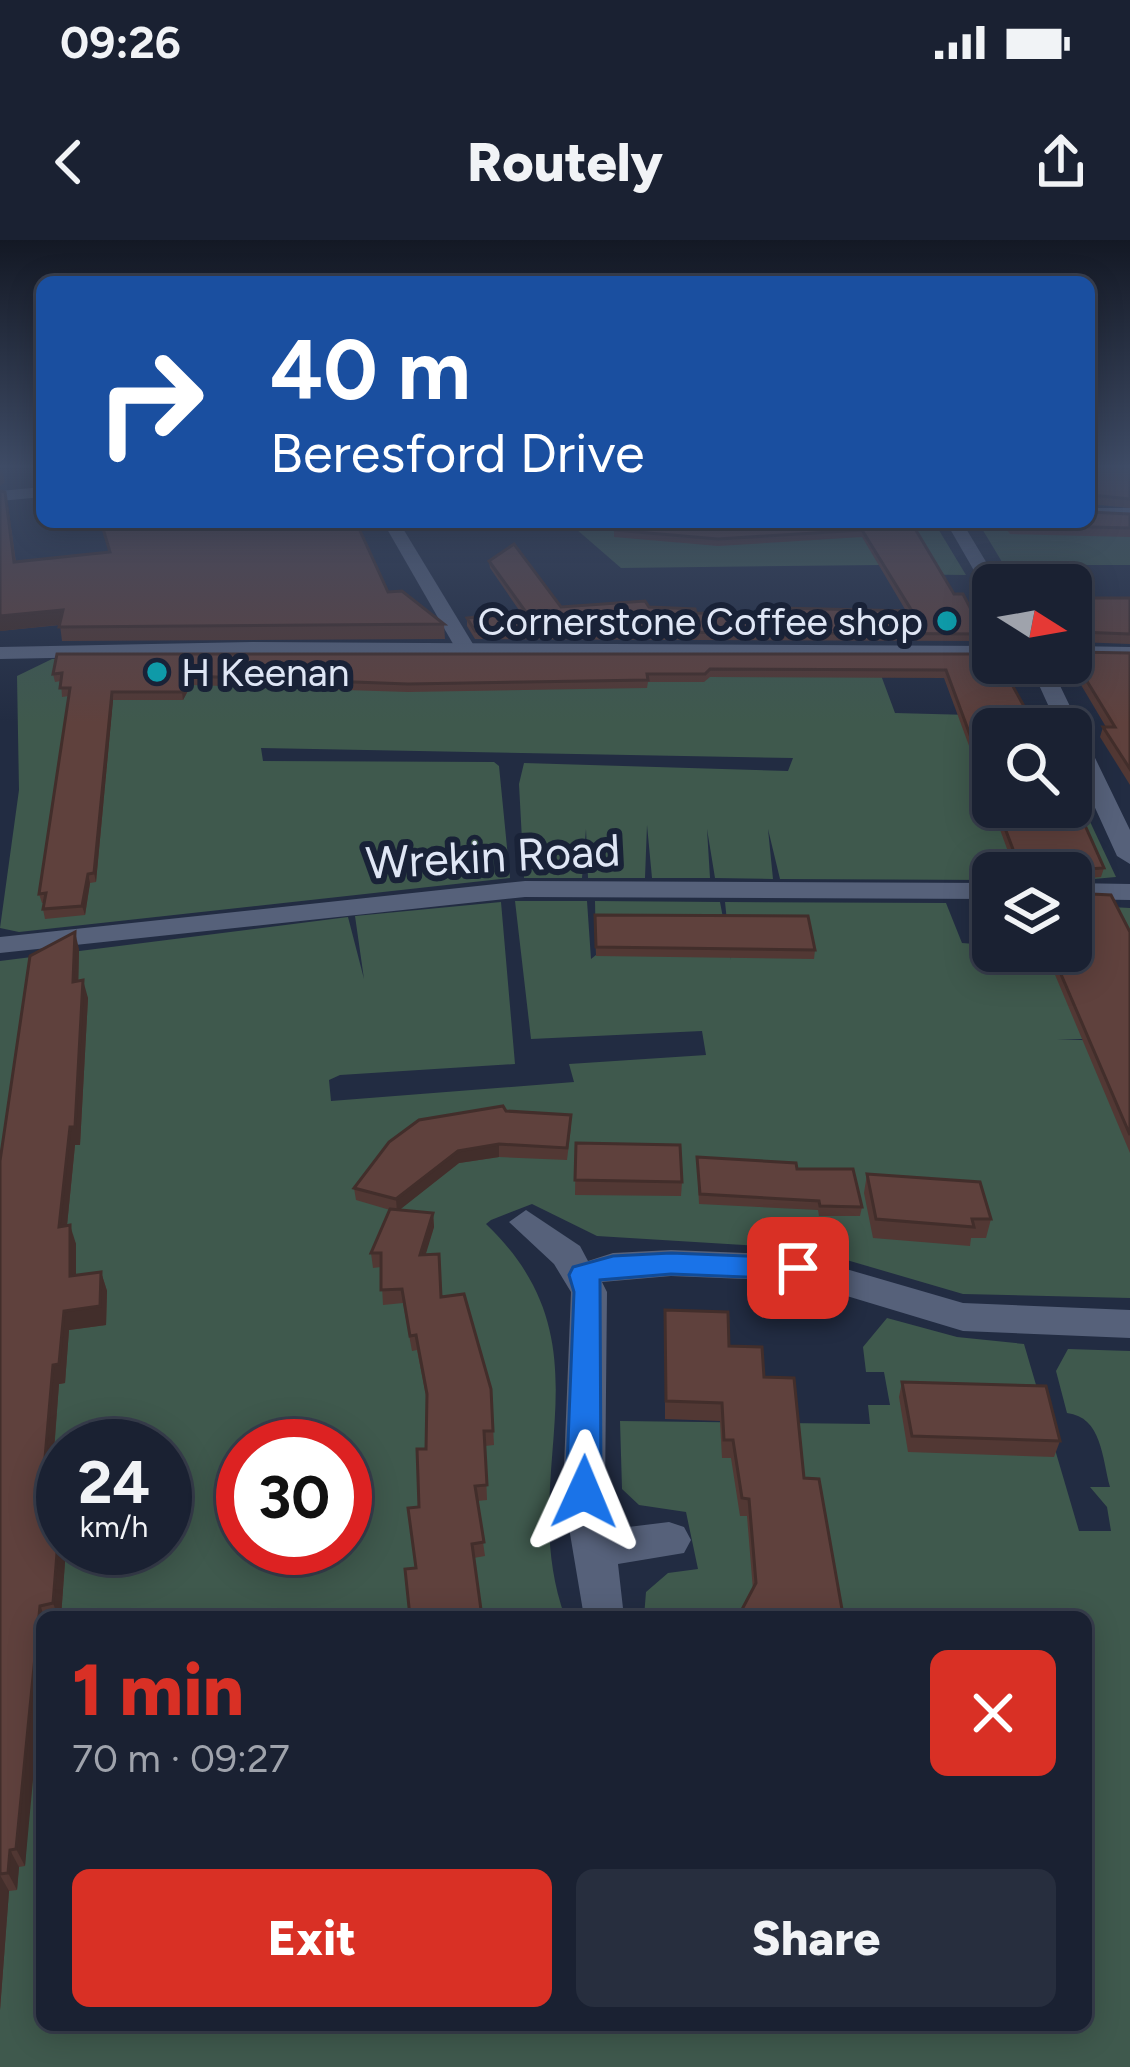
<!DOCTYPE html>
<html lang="en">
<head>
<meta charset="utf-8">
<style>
  :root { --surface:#1a2132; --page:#272e3e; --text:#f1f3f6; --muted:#9fa3ac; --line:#383e4d; --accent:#d93025 }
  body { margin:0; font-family:Figtree,sans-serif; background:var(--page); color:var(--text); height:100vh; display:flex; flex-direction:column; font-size:45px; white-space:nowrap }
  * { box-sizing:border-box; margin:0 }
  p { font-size:39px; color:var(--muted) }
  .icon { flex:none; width:66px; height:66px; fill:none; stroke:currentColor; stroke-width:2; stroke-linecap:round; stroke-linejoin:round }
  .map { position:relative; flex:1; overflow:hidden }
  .drawer { position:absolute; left:36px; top:1371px; width:1056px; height:420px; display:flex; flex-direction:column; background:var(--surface); border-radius:18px; box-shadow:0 6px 30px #0003,0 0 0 3px var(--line) }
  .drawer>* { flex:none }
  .hud { position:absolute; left:36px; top:36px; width:1059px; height:252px; border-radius:18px; box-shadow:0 6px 30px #0003,0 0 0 3px var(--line); background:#1a4fa0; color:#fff; overflow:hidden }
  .needle { width:78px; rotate:101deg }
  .tools { position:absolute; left:972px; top:324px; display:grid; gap:24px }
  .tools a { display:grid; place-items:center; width:120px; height:120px; border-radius:18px; background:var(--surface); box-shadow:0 6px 30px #0003,0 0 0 3px var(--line); font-size:60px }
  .speed { position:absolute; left:36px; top:1179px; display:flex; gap:24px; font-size:60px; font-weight:700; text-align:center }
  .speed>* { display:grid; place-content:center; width:156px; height:156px; border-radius:50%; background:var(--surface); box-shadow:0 6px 30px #0003,0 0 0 3px var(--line); line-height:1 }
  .speed small { font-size:30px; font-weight:400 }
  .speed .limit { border:18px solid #d22; background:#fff; color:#111 }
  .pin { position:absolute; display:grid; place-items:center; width:102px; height:102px; color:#fff; margin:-51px; border-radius:24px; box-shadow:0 6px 18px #0006 }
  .me { position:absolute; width:132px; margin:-66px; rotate:1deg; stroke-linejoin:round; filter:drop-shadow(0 0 9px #0008) }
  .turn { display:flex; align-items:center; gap:42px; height:252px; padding:0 36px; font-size:54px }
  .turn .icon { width:156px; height:156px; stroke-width:2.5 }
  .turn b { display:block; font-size:84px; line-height:102px }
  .round { display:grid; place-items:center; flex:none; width:126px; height:126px; border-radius:18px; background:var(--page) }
  .summary { display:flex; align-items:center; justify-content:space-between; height:204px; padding:0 36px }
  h1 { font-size:72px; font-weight:800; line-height:90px; color:var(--accent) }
  .primary-button { display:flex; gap:24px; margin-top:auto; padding:24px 36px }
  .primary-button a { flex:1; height:138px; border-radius:18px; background:var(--accent); color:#fff; font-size:48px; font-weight:800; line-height:138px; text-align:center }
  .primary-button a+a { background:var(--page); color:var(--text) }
  .status { display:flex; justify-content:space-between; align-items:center; height:84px; padding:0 60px; background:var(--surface); direction:ltr }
  .status svg { height:33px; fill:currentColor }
  header { display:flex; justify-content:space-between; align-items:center; height:156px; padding:0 36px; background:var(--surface); font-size:54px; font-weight:800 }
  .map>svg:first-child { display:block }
  .green { fill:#3f594d; fill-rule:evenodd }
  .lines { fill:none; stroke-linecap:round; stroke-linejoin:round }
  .minor { fill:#56617a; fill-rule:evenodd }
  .tertiary { fill:#56617a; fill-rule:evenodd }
  .secondary { fill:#56617a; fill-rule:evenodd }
  .wall { fill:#523834 }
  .shaded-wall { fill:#422e2b }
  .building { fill:#5f413d; stroke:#422e2b; stroke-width:3 }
  .route { fill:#1a73e8; stroke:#114b97; stroke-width:3 }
  .culture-dot { fill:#0f9aa8; stroke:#192237; stroke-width:4.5 }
  .labels { text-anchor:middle; stroke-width:12; stroke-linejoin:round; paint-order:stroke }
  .far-poi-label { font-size:39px; fill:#dfe6f5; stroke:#192237; text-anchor:end }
  .street-label { font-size:45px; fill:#dfe6f5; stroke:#192237 }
</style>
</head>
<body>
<div class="status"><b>09:26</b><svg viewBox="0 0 49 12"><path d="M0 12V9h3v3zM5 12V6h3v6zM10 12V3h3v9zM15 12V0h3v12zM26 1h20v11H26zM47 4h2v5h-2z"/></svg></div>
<header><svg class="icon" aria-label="back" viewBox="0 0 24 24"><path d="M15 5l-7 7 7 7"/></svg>Routely<svg class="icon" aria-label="share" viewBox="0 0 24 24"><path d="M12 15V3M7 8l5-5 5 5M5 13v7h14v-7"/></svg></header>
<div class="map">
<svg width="1130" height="1827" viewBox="0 0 1130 1827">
  <rect width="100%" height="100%" fill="#222c42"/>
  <!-- green -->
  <g class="green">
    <path d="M1130 277V325H1080L1089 338 1011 337 978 282Z"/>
    <path d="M568 282H934L966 335 885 334 880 325 621 328Z"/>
    <path d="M154 416 875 419 895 473 1041 477 1046 489H993V567H1071V542L1084 568 988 569 1085 571 1116 637 1071 641V633H993V640L780 639 768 589 773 639 715 638 707 589 710 638H652L647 585 645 638H588L586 589 582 638H524L519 544 524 523 788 531 793 518 261 508 263 521 494 522 499 526 510 638 19 692 0 688 19 550 17 436 52 419Z"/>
    <path d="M515 661H587L591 719 596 715 595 661 720 662 731 720 725 662 946 663 962 703 975 704 970 683 983 682 974 664H993V711H1071V665L1130 668V720L1043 721 1130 799H1057L1130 802V1058L963 1054 809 1009 597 996 532 964 491 980 486 984C617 1109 513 1232 565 1377H42V1785H1086V1377H644L646 1352 668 1333 698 1329 686 1272 639 1265 622 1249 620 1181 870 1184 868 1165H890L884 1132H866L863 1107 887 1078 957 1097 1024 1104 1079 1291H1111L1107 1267 1090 1247H1110C1102 1218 1102 1177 1067 1173L1056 1131 1068 1109 1130 1111V1827H0V721L348 677 364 739 355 676 501 662 515 824 340 835 329 840 331 861 574 842 569 824 706 815 702 791 531 799ZM63 1206H165V1308H63ZM243 1206H345V1308H243Z"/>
  </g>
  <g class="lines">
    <!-- minor -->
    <g class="minor">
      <path d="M42 247V257L0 261V251Z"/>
      <rect x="1089" y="268" width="41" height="10"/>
      <path d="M383 282H399L476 409 473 413 456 409Z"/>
      <path d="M525 641 993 643V659L525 657 0 713V697Z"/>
      <path d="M1071 643 1130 644V660L1071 659Z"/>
      <path d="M526 970 580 1006 588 1021 613 1013 671 1010 798 1015 963 1063 1130 1070V1098L963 1091 797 1041 671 1036 602 1042 607 1052 605 1252 612 1289 669 1282 684 1287 691 1300 684 1313 618 1324 624 1377H584L563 1252 571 1052 554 1024 509 982Z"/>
    </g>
    <!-- tertiary -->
    <g class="tertiary">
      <path d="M946 282H962L1000 345H993V353L984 348Z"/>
      <path d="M1029 423H1049L1130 590V624L1117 616 1071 515V489H1059Z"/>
    </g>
    <!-- secondary -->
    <g class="secondary">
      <path d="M252 402 993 406V418L252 414 0 419V407Z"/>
      <path d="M1071 406 1130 407V419L1071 418Z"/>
    </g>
  </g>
  <!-- wall -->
  <g class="wall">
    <path d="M1089 227H1130V268L1089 264Z"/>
    <path d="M8 265 16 322 109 312 100 282H356L388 352 444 384 445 399 62 401 60 385 0 391Z"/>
    <path d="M1130 274V297L1010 294 1001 282H1089Z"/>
    <path d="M911 282 954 354 984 394 983 401 475 399 467 386V378L521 373 490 328 489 321 561 367H649L696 373 906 371 862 297 718 306 614 297V290Z"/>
    <path d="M1071 358H1130V404L1077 402 1071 393Z"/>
    <path d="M1071 404 1073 412 1130 413V545L1100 497 1103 487H1106L1068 423H1071Z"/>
    <path d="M993 414V567H1071L1104 628 1101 637 1071 640V633H1016L944 438 710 437 704 442H648L647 448 408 452 191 445 183 460H113L96 642 90 643 85 675 45 679 43 669 44 663H42L39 654 69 456 62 457 61 441 55 442 53 434Z"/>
    <path d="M595 675 815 710 814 719 596 716Z"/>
    <path d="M1130 692V913L1045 711H1071Z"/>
    <path d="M79 709 78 741 88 758 80 905H75L67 986 76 1004V1035L101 1032 107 1051 106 1085 69 1090 65 1143 59 1144 52 1240 66 1308 61 1377H42L25 1626 19 1627 17 1650 9 1651 0 1770V921Z"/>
    <path d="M506 871 571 887 567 920 499 917 459 923 400 969 433 973 434 987 425 1015 442 1057 491 1149 494 1205 485 1206 487 1260 477 1261 485 1316 416 1328 419 1267 426 1209 427 1161 417 1110 412 1111 403 1063 383 1065 381 1027 373 1028 371 1013 390 970 356 960 354 948Z"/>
    <path d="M576 903 682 942 681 956 575 955Z"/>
    <path d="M697 917 797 929 862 967 860 976H819L818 970 699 964Z"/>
    <path d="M867 934 991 979 986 998H971L970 1006 873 998 864 953Z"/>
    <path d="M665 1070 729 1106 764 1137 804 1238 753 1350 747 1276H740L731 1218H722L720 1181 665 1179Z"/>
    <path d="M902 1142 1060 1201 1054 1217 908 1212 899 1157Z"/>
  </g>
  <!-- shaded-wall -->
  <g class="shaded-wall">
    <path d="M2 230 5 242 0 246V231Z"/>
    <path d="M63 370 66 384 0 391V376Z"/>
    <path d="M190 436 191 445 183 460 182 452Z"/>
    <path d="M112 452 113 460 96 642 94 633Z"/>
    <path d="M88 634 90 643 85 675 82 666Z"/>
    <path d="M75 692 79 709 78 759 73 742Z"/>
    <path d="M83 740 88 758 80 905H75L65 1005 59 987Z"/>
    <path d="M499 904V917L459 923 397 972 396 959 458 911Z"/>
    <path d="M433 973 434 987 421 1030 420 1015Z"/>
    <path d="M70 985 76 1004V1055L70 1036Z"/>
    <path d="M101 1032 107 1051 106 1085 69 1090 65 1143 59 1144 50 1260 43 1241 53 1125 64 1071Z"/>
    <path d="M63 1238V1308H66L61 1377H58L53 1363Z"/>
    <path d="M40 1366 45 1377H42V1443L25 1626 16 1609Z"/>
    <path d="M10 1610 19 1627 17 1650 8 1633Z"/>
    <path d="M0 1635 9 1651 0 1770Z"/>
  </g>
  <!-- building -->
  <g class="building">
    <path d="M1089 227H1130V259L1091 255 1089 265Z"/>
    <path d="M0 251 5 252 14 322 110 312 101 282H356L388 352 402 351 444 384 59 387 63 370 0 376Z"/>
    <path d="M1089 272 1130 274V288L1012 285 1010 282H1089Z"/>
    <path d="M636 282H911L954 354H963L984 394 475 391 467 378 526 372 489 321 514 304 561 367 645 361 649 367 695 369 696 373 766 374 778 368 912 371 862 290 718 299 614 290Z"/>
    <path d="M1071 358H1130V394L1079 392 1071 380Z"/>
    <path d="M1071 404 1073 412 1130 413V529L1103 487H1115L1071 415Z"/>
    <path d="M57 414H993V423H1000L1036 488 1042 489H993V557L946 430 710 429 705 434H647L648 440 408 444 190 436 182 452H112L94 633 88 634 82 666 43 669 46 653 39 654 70 448H60L62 433 53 434Z"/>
    <path d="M1071 554 1104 628 1070 630V633H1022L997 567H1071Z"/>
    <path d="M1071 653 1111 655 1130 692V895L1051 711H1071Z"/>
    <path d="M595 675 808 676 815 710 596 707Z"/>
    <path d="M75 692 73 742 83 740 75 887H70L59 987 70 985V1036L101 1032 100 1066 64 1071 59 1124 53 1125 43 1241 63 1238 53 1363 40 1366 16 1609 10 1610 8 1633 0 1634V921L30 716Z"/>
    <path d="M503 866 506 871 571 875 567 908 499 904 458 911 396 959 354 948 389 902 419 880Z"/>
    <path d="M576 903 680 905 682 942 575 940Z"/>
    <path d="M697 917 796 923 797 929H853L862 967 820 966 819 961 700 954Z"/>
    <path d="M867 934 980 942 991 979H972L974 987 876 979Z"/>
    <path d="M390 969 433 973 420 1015 439 1014 441 1057 464 1054 491 1149 493 1191H484L487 1245 475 1246 484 1302 472 1304 482 1377H410L405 1329 416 1328 408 1268 419 1267 417 1209H426L427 1154 416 1095 410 1096 402 1049 381 1050V1013H371Z"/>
    <path d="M665 1070 728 1072 729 1106 762 1107 764 1137 794 1138 804 1238 819 1239 843 1375 847 1377H738L756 1343 749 1259 742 1258 733 1200H724L722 1163 666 1161Z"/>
    <path d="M902 1142 1046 1146 1060 1201 912 1196Z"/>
  </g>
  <!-- sky -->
  <linearGradient id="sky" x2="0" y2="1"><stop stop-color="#131824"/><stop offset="0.47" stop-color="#3e4b65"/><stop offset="1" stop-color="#3e4b65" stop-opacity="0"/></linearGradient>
  <rect width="1130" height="482" fill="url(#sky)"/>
  <!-- route -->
  <path class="route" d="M671 1013 798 1018 813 1028 798 1039 671 1034 600 1040 601 1252 596 1262H572L566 1252 574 1052 569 1035 573 1027 613 1016Z"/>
  <!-- markers -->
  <g class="culture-dot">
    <circle cx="947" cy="381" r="12"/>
    <circle cx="157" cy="432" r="12"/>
  </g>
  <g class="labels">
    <!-- far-poi labels -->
    <g class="far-poi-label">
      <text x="923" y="395">Cornerstone Coffee shop</text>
      <text x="181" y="446" text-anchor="start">H Keenan</text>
    </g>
    <!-- street labels -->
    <g class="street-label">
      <text transform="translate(493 616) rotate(-3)" y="16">Wrekin Road</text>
    </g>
  </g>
</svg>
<div class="tools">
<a><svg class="needle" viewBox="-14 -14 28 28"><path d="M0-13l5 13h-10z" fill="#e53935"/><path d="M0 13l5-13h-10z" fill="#9fa3ac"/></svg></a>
<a><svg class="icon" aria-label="search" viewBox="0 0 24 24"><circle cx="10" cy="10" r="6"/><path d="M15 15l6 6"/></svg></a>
<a><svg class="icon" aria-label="layers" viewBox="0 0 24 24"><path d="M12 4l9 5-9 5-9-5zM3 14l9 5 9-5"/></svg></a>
</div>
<div class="speed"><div>24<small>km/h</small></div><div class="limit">30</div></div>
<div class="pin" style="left:798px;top:1028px;background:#d93025"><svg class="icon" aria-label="arrive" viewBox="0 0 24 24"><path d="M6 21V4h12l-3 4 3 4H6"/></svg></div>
<svg class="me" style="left:584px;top:1252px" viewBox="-20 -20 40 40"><path d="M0-17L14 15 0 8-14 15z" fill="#1a73e8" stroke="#fff" stroke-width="4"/></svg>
<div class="hud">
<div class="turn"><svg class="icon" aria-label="right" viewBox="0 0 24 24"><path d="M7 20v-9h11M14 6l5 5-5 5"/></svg><div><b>40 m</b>Beresford Drive</div></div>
</div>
<section class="drawer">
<div class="summary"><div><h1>1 min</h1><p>70 m · 09:27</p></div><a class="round" style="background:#d93025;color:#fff"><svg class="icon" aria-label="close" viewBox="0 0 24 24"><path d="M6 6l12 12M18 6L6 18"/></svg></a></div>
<div class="primary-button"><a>Exit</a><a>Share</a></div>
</section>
</div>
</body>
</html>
